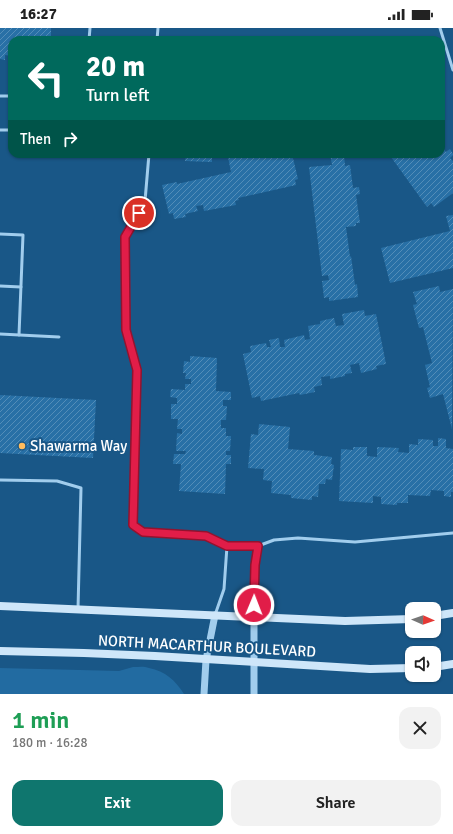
<!DOCTYPE html>
<html lang="en">
<head>
<meta charset="utf-8">
<style>
  :root { --surface:#fff; --page:#f2f2f2; --text:#222; --muted:#767676; --accent:#0f766e }
  body { margin:0; font-family:Signika,sans-serif; background:var(--page); color:var(--text); height:100vh; display:flex; flex-direction:column; font-size:15px; white-space:nowrap }
  * { box-sizing:border-box; margin:0 }
  p { font-size:13px; color:var(--muted) }
  .icon { flex:none; width:22px; height:22px; fill:none; stroke:currentColor; stroke-width:2; stroke-linecap:round; stroke-linejoin:round }
  .map { position:relative; height:666px; overflow:hidden }
  .sheet { display:flex; flex-direction:column; background:var(--surface); flex:1 }
  .sheet>* { flex:none }
  .guide { position:absolute; left:8px; top:8px; width:437px; height:122px; border-radius:12px; box-shadow:0 1px 3px #0004; background:#00695c; color:#fff; overflow:hidden }
  .needle { width:26px; rotate:92deg }
  .fabs { position:absolute; left:405px; top:574px; display:grid; gap:8px }
  .fabs a { display:grid; place-items:center; width:36px; height:36px; border-radius:8px; background:var(--surface); box-shadow:0 1px 3px #0004; font-size:20px }
  .pin { position:absolute; display:grid; place-items:center; width:34px; height:34px; color:#fff; margin:-17px; border:2px solid #fff; border-radius:50%; box-shadow:0 1px 4px #0007 }
  .me { position:absolute; width:44px; margin:-22px; rotate:1deg; stroke-linejoin:round; filter:drop-shadow(0 0 3px #0008) }
  .turn { display:flex; align-items:center; gap:14px; height:84px; padding:0 12px; font-size:18px }
  .turn .icon { width:52px; height:52px; stroke-width:2.5 }
  .turn b { display:block; font-size:28px; line-height:34px }
  .then { display:flex; align-items:center; height:38px; padding:0 12px; background:#0003; gap:8px; font-size:15px }
  .round { display:grid; place-items:center; flex:none; width:42px; height:42px; border-radius:12px; background:var(--page) }
  .summary { display:flex; align-items:center; justify-content:space-between; height:68px; padding:0 12px }
  h1 { font-size:24px; font-weight:600; line-height:30px; color:#1e9e55 }
  .button { display:flex; gap:8px; margin-top:auto; padding:8px 12px }
  .button a { flex:1; height:46px; border-radius:12px; background:var(--accent); color:#fff; font-size:16px; font-weight:600; line-height:46px; text-align:center }
  .button a+a { background:var(--page); color:var(--text) }
  .status { display:flex; justify-content:space-between; align-items:center; height:28px; padding:0 20px; background:var(--surface); direction:ltr }
  .status svg { height:11px; fill:currentColor }
  .map>svg:first-child { display:block }
  .green { fill:#226ba1 }
  .building { fill:url(#building-hatch) }
  .lines { fill:none; stroke-linecap:round; stroke-linejoin:round }
  .service { stroke:#a1cded; stroke-width:3 }
  .tertiary { stroke:#a1cded; stroke-width:7 }
  .secondary { stroke:#cee6f9; stroke-width:8 }
  .route-casing { stroke:#92132f; stroke-width:10 }
  .route { stroke:#e11d48; stroke-width:7 }
  .poi-dot { fill:#ffbc5d; stroke:#195787; stroke-width:1.5 }
  .labels { text-anchor:middle; stroke-width:4; stroke-linejoin:round; paint-order:stroke }
  .poi-label { font-size:15px; fill:#fff; stroke:#195787; text-anchor:start }
  .street-label { font-size:15px; fill:#fff; stroke:#195787 }
</style>
</head>
<body>
<div class="status"><b>16:27</b><svg viewBox="0 0 49 12"><path d="M0 12V9h3v3zM5 12V6h3v6zM10 12V3h3v9zM15 12V0h3v12zM26 1h20v11H26zM47 4h2v5h-2z"/></svg></div>
<div class="map">
<svg width="453" height="666" viewBox="0 0 453 666">
  <defs>
    <pattern id="building-hatch" width="6" height="6" patternUnits="userSpaceOnUse"><rect width="6" height="6" fill="#2870a6"/><path d="M-1 1l2-2M0 6l6-6M5 7l2-2" fill="none" stroke="#538db8"/></pattern>
  </defs>
  <rect width="100%" height="100%" fill="#195787"/>
  <!-- green -->
  <path class="green" d="M133 639C139 639 144 638 149 640 165 643 176 653 184 666H0V640L119 643Z"/>
  <!-- building -->
  <g class="building">
    <path d="M0 0H51V12H12V28L5 27V32L0 31Z"/>
    <rect x="186" y="10" width="13" height="2"/>
    <rect x="217" y="10" width="8" height="2"/>
    <path d="M441 117 446 124 450 121 453 126V127L450 130 453 133V165L434 179 431 175 427 179 391 129 395 126H441Z"/>
    <path d="M179 126H212V134L185 133 186 128H179Z"/>
    <path d="M231 126H292L298 151 295 152 296 157 238 170 239 172 235 173 236 177 204 183 203 177 196 178 198 183 185 186 186 189 174 191 173 185 169 186 162 157 177 154V156L231 144 228 129H232Z"/>
    <path d="M330 126H344L345 138 350 137 353 160 359 159 360 166 356 167 360 195H356V198L346 199 350 229 351 228 355 257 357 256 358 269 329 273V269L324 270 322 253 329 252 328 247 322 248 309 139 332 137Z"/>
    <path d="M453 187V240L390 255 381 220 450 203 446 188Z"/>
    <path d="M439 258 440 264 453 261 452 401 443 366 430 370 427 360 430 359 425 337 432 335 423 299 419 300 413 277 417 276 413 264Z"/>
    <path d="M364 282 365 288 376 286 386 336 376 338 377 341 361 345 359 335 350 337 352 345 345 346V348L330 351V348L321 349 322 357 314 359 315 364 300 367 299 365 261 373 260 368 252 370 243 326 251 324 250 318 266 315 267 319H271L269 312 279 310 280 319H285L284 312 304 307 305 312 310 311 308 298 320 296V293L334 290 336 298 344 297 342 286Z"/>
    <path d="M190 328 217 330 216 363 231 364V372H223V378H227L226 392H221V400H226V408H231L230 423H226V427H231V436H226L225 466 179 463 181 436H173L174 426H185L186 423H176L177 405 182 406V401H177L178 391H171V376H177V370L170 369 171 361 185 362V356H191V351H185L186 345H183L184 333 190 334Z"/>
    <path d="M0 367 96 372 93 430 0 425Z"/>
    <path d="M259 396 290 399 288 421 314 423V427L332 429 331 436 334 437 332 452 326 451 325 456H319L318 469 312 468V472L291 470V467L271 465 272 453 263 452 264 441 248 440 251 406 258 407Z"/>
    <path d="M438 410 446 411V420L453 421V464H451V469L444 468V463L431 462 430 468 408 467V475H397V477L381 476V469L373 468V475L339 473 341 421 353 422V419H367V428L377 429V419L399 420 398 424 409 425V416L418 417V411L433 412V418H438Z"/>
  </g>
  <g class="lines">
    <!-- service -->
    <g class="service">
      <path d="M440 0 453 42"/>
      <path d="M89 12 90 0"/>
      <path d="M157 12 158 0"/>
      <path d="M0 68H12"/>
      <path d="M0 102H12"/>
      <path d="M149 126 145 173 125 209 126 302 137 342 133 497 143 504 206 508 227 518H258L274 512 298 510 355 514 453 505"/>
      <path d="M0 206 23 207 19 307"/>
      <path d="M0 258 21 259"/>
      <path d="M0 306 59 309"/>
      <path d="M0 452 57 453 81 460 78 581"/>
      <path d="M215 587 224 561 227 518"/>
      <path d="M254 588 255 537 258 518"/>
    </g>
    <!-- tertiary -->
    <g class="tertiary">
      <path d="M204 666 206 632 215 587"/>
      <path d="M254 666V589"/>
    </g>
    <!-- secondary -->
    <g class="secondary">
      <path d="M0 578 345 593 412 591"/>
      <path d="M434 588 453 585"/>
      <path d="M0 623 84 625 155 628 370 641 412 640"/>
      <path d="M434 639 453 636"/>
    </g>
  </g>
  <g class="lines">
    <defs>
      <path id="route" d="M139 185 125 209 126 302 137 342 133 497 143 504 206 508 227 518H258L255 537 254 577"/>
    </defs>
    <!-- route casing -->
    <use href="#route" class="route-casing"/>
    <!-- route -->
    <use href="#route" class="route"/>
  </g>
  <!-- markers -->
  <circle class="poi-dot" cx="22" cy="418" r="4"/>
  <g class="labels">
    <!-- poi labels -->
    <g class="poi-label">
      <text x="30" y="423">Shawarma Way</text>
    </g>
    <!-- street labels -->
    <g class="street-label">
      <text transform="translate(207 618) rotate(3)" y="5">NORTH MACARTHUR BOULEVARD</text>
    </g>
  </g>
</svg>
<div class="fabs">
<a><svg class="needle" viewBox="-14 -14 28 28"><path d="M0-13l5 13h-10z" fill="#e53935"/><path d="M0 13l5-13h-10z" fill="#767676"/></svg></a>
<a><svg class="icon" aria-label="sound" viewBox="0 0 24 24"><path d="M4 9h4l5-4v14l-5-4H4zM17 9q2 3 0 6"/></svg></a>
</div>
<div class="pin" style="left:139px;top:185px;background:#d93025"><svg class="icon" aria-label="arrive" viewBox="0 0 24 24"><path d="M6 21V4h12l-3 4 3 4H6"/></svg></div>
<svg class="me" style="left:254px;top:577px" viewBox="-20 -20 40 40"><circle r="17" fill="#e11d48" stroke="#fff" stroke-width="3"/><path d="M0-11L8 9 0 5-8 9z" fill="#fff"/></svg>
<div class="guide">
<div class="turn"><svg class="icon" aria-label="left" viewBox="0 0 24 24"><path d="M17 20v-9H6M10 6l-5 5 5 5"/></svg><div><b>20 m</b>Turn left</div></div>
<div class="then">Then<svg class="icon" aria-label="right" viewBox="0 0 24 24"><path d="M7 20v-9h11M14 6l5 5-5 5"/></svg></div>
</div>
</div>
<section class="sheet">
<div class="summary"><div><h1>1 min</h1><p>180 m · 16:28</p></div><a class="round"><svg class="icon" aria-label="close" viewBox="0 0 24 24"><path d="M6 6l12 12M18 6L6 18"/></svg></a></div>
<div class="button"><a>Exit</a><a>Share</a></div>
</section>
</body>
</html>
